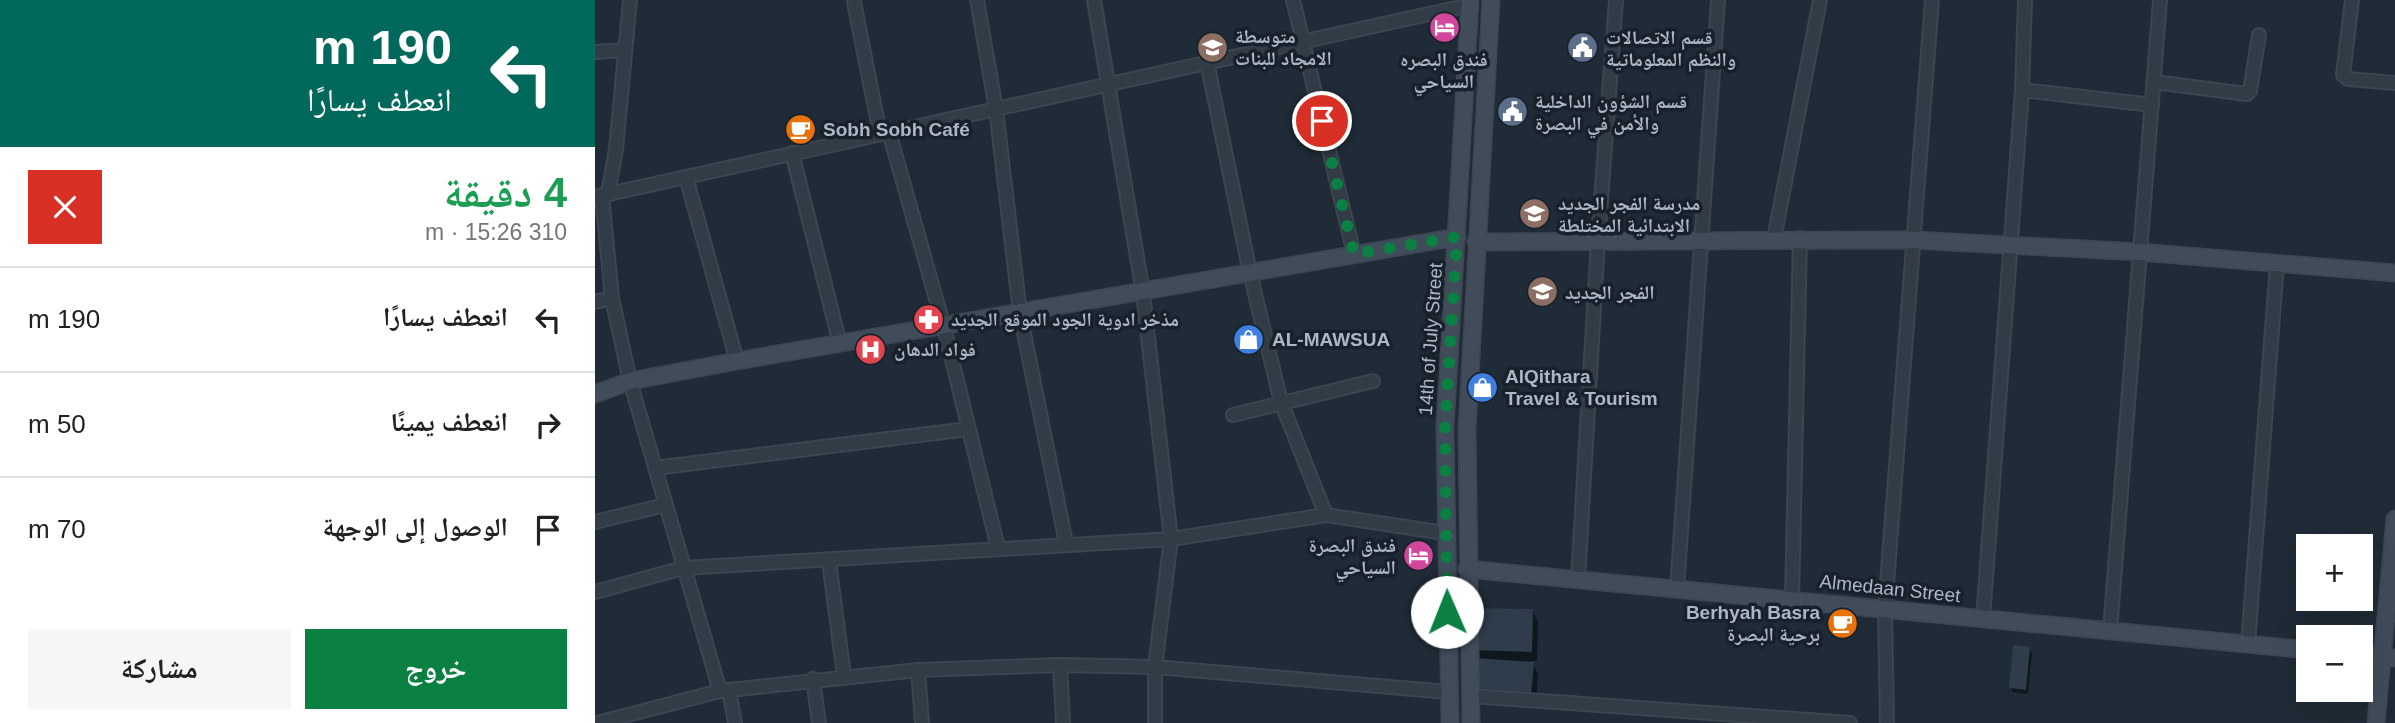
<!DOCTYPE html>
<html lang="ar">
<head>
<meta charset="utf-8">
<style>
  :root { --surface:#fff; --page:#f6f6f6; --text:#222; --muted:#767676; --line:#e0e0e0; --accent:#0b8043 }
  body { margin:0; font-family:Arial,"Noto Naskh Arabic",sans-serif; background:var(--page); color:var(--text); direction:rtl; height:100vh; display:flex; flex-direction:column; font-size:26px; white-space:nowrap }
  * { box-sizing:border-box; margin:0 }
  p { font-size:23px; color:var(--muted) }
  .icon { flex:none; width:38px; height:38px; fill:none; stroke:currentColor; stroke-width:2; stroke-linecap:round; stroke-linejoin:round }
  .map { position:relative; flex:1; overflow:hidden; direction:ltr }
  .details { display:flex; flex-direction:column; background:var(--surface); width:595px }
  .details>* { flex:none }
  .hud { background:#00695c; color:#fff; overflow:hidden }
  .fabs { position:absolute; left:1701px; top:534px; display:grid; gap:14px }
  .fabs a { display:grid; place-items:center; width:77px; height:77px; border-radius:0px; background:var(--surface); box-shadow:0 7px 28px #0002; font-size:35px }
  .pin { position:absolute; display:grid; place-items:center; width:60px; height:60px; color:#fff; margin:-30px; border:4px solid #fff; border-radius:50%; box-shadow:0 2px 7px #0007 }
  .me { position:absolute; width:77px; margin:-38px; rotate:359deg; stroke-linejoin:round; filter:drop-shadow(0 0 5px #0008) }
  .turn { display:flex; align-items:center; gap:24px; height:147px; padding:0 28px; font-size:32px }
  .turn .icon { width:91px; height:91px; stroke-width:2.5 }
  .turn b { display:block; font-size:49px; line-height:60px }
  .round { display:grid; place-items:center; flex:none; width:74px; height:74px; border-radius:0px; background:var(--page) }
  .head { display:flex; align-items:center; justify-content:space-between; height:119px; padding:0 28px }
  h1 { font-size:42px; font-weight:700; line-height:52px; color:#1e9e55 }
  .primary-button { display:flex; gap:14px; margin-top:auto; padding:14px 28px }
  .primary-button a { flex:1; height:80px; border-radius:0px; background:var(--accent); color:#fff; font-size:28px; font-weight:700; line-height:80px; text-align:center }
  .primary-button a+a { background:var(--page); color:var(--text) }
  ul { padding:0; list-style:none }
  li { display:flex; align-items:center; gap:21px; height:105px; padding:0 28px; border-top:2px solid var(--line) }
  li div { flex:1 }
  li b { display:block; font-size:26px }
  li em { font-style:normal }
  main { display:flex; flex:1; min-height:0 }
  .map>svg:first-child { display:block }
  .shadow { fill:#0007 }
  .building { fill:#2e3c4b }
  .lines { fill:none; stroke-linecap:round; stroke-linejoin:round }
  .street-casing { stroke:#3c4550; stroke-width:16 }
  .secondary-casing { stroke:#3c4550; stroke-width:19 }
  .street { stroke:#323c47; stroke-width:12 }
  .secondary { stroke:#404c5a; stroke-width:16 }
  .route { stroke:#0b8043; stroke-width:12; stroke-dasharray:0 21.6 }
  .labels { text-anchor:middle; stroke-width:7; stroke-linejoin:round; paint-order:stroke }
  .poi-label { font-size:19px; font-weight:bold; fill:#acb7c4; stroke:#18212b; text-anchor:start }
  .street-label { font-size:19px; fill:#acb7c4; stroke:#18212b }
</style>
</head>
<body>
<main>
<div class="map">
<svg width="1800" height="723" viewBox="0 0 1800 723">
  <rect width="100%" height="100%" fill="#1f2b36"/>
  <!-- shadow -->
  <g class="shadow">
    <path d="M937 611 943 621 942 661H936L943 674 941 705 884 701 878 650Z"/>
    <path d="M1434 649 1437 653 1433 694 1418 692 1415 687Z"/>
  </g>
  <!-- building -->
  <g class="building">
    <path d="M877 608 938 609 937 652 876 650Z"/>
    <path d="M1418 645 1435 647 1431 690 1414 688Z"/>
    <path d="M879 658 939 662 936 696 877 691Z"/>
  </g>
  <g class="lines">
    <defs>
      <g id="street">
        <path d="M382 0 401 109 425 313 471 543"/>
        <path d="M499 0 548 293 576 539 560 667V723"/>
        <path d="M698 0 759 254"/>
        <path d="M1757 0 1748 75 1753 79 1800 83"/>
        <path d="M259 2 285 134"/>
        <path d="M0 52 30 50"/>
        <path d="M612 62 655 273 686 402 731 515"/>
        <path d="M1559 82 1652 94 1655 91 1664 35"/>
        <path d="M1427 90 1557 105"/>
        <path d="M294 132 349 327 403 548"/>
        <path d="M197 153 245 344"/>
        <path d="M91 177 142 361"/>
        <path d="M13 194 21 149 35 0"/>
        <path d="M7 195 17 298 35 381 125 691"/>
        <path d="M0 197 875 5"/>
        <path d="M1179 239 1225 0"/>
        <path d="M0 302 17 298"/>
        <path d="M638 415 778 381"/>
        <path d="M60 468 373 429"/>
        <path d="M0 522 70 505"/>
        <path d="M234 561 249 676"/>
        <path d="M983 579 1003 240 1021 0"/>
        <path d="M1082 589 1123 0"/>
        <path d="M0 592 88 568 576 539 731 515 850 533"/>
        <path d="M1197 600 1205 238"/>
        <path d="M1388 619 1427 90 1430 0"/>
        <path d="M1515 631 1565 0"/>
        <path d="M1653 644 1682 264"/>
        <path d="M465 665 468 723"/>
        <path d="M323 670 327 723"/>
        <path d="M218 679 224 723"/>
        <path d="M134 690 140 723"/>
        <path d="M876 696 1255 723"/>
        <path d="M2 723 125 691 323 670 465 665 560 667 853 692"/>
        <path d="M1292 723 1290 609 1337 0"/>
      </g>
      <g id="secondary">
        <path d="M881 242 1318 240 1545 252 1800 273"/>
        <path d="M0 394 35 381 142 361 862 237"/>
        <path d="M872 569 1713 650"/>
        <path d="M1766 655 1800 658"/>
        <path d="M855 723 850 427 875 0"/>
        <path d="M876 723 872 429 896 0"/>
        <path d="M1781 723 1800 519"/>
      </g>
    </defs>
    <!-- street casing -->
    <use href="#street" class="street-casing"/>
    <!-- secondary casing -->
    <use href="#secondary" class="secondary-casing"/>
    <!-- street -->
    <use href="#street" class="street"/>
    <!-- secondary -->
    <use href="#secondary" class="secondary"/>
  </g>
  <g class="lines">
    <!-- route -->
    <path class="route" d="M727 121 759 254 862 237 850 427 852 612"/>
  </g>
  <!-- icons -->
  <defs>
    <symbol id="hotel-disc" viewBox="-11 -11 22 22"><circle r="9.5" fill="#d1479c" stroke="#18212b"/><path d="M-6-4.5h1.5V1H6V5H4.5V3h-9V5H-6ZM-4 0a1.8 1.8 0 1 1 3.6 0ZM.5 0V-2.5h3Q6-2.5 6 0Z" fill="#fff"/></symbol>
    <symbol id="school-disc" viewBox="-11 -11 22 22"><circle r="9.5" fill="#8d6e63" stroke="#18212b"/><path d="M0-5L7-2L0 1L-7-2ZM-4 1L0 2.5L4 1V4Q0 6-4 4Z" fill="#fff"/></symbol>
    <symbol id="civic-disc" viewBox="-11 -11 22 22"><circle r="9.5" fill="#5c6f8a" stroke="#18212b"/><path d="M-.6-6.5H3V-4.5H.6V-3L4-1V1h2V6H-6V1h2V-1L-.6-3ZM-1.2 2.5V6h2.4V2.5Z" fill="#fff"/></symbol>
    <symbol id="cafe-disc" viewBox="-11 -11 22 22"><circle r="9.5" fill="#e8710a" stroke="#18212b"/><path d="M-5.5-4.5H6V0H3Q3 3.5 0 3.5H-2.5Q-5.5 3.5-5.5 0ZM3-3.2v2h1.7v-2ZM-6 4.5H4V6H-6Z" fill="#fff"/></symbol>
    <symbol id="pharmacy-disc" viewBox="-11 -11 22 22"><circle r="9.5" fill="#e0444e" stroke="#18212b"/><path d="M-2-6h4v4h4v4h-4v4h-4v-4h-4v-4h4Z" fill="#fff"/></symbol>
    <symbol id="shop-disc" viewBox="-11 -11 22 22"><circle r="9.5" fill="#3f7fe0" stroke="#18212b"/><path d="M-5-2.5h2.3a2.7 3.5 0 0 1 5.4 0H5L5.5 6h-11ZM-1.5-2.5h3a1.5 2.3 0 0 0-3 0Z" fill="#fff"/></symbol>
    <symbol id="hospital-disc" viewBox="-11 -11 22 22"><circle r="9.5" fill="#e0444e" stroke="#18212b"/><path d="M-5-5h3v3.5h4V-5h3V5h-3V1.5h-4V5h-3Z" fill="#fff"/></symbol>
  </defs>
  <g fill-rule="evenodd">
    <use href="#hotel-disc" x="832" y="10" width="35" height="35"/>
    <use href="#school-disc" x="600" y="30" width="35" height="35"/>
    <use href="#civic-disc" x="970" y="30" width="35" height="35"/>
    <use href="#civic-disc" x="900" y="94" width="35" height="35"/>
    <use href="#cafe-disc" x="188" y="112" width="35" height="35"/>
    <use href="#school-disc" x="922" y="196" width="35" height="35"/>
    <use href="#school-disc" x="930" y="274" width="35" height="35"/>
    <use href="#pharmacy-disc" x="316" y="302" width="35" height="35"/>
    <use href="#shop-disc" x="636" y="322" width="35" height="35"/>
    <use href="#hospital-disc" x="258" y="332" width="35" height="35"/>
    <use href="#shop-disc" x="870" y="370" width="35" height="35"/>
    <use href="#hotel-disc" x="806" y="538" width="35" height="35"/>
    <use href="#cafe-disc" x="1230" y="606" width="35" height="35"/>
  </g>
  <g class="labels">
    <!-- poi labels -->
    <g class="poi-label">
      <text x="640" y="43">متوسطة<tspan x="640" dy="22">الامجاد للبنات</tspan></text>
      <text x="1011" y="44">قسم الاتصالات<tspan x="1011" dy="22">والنظم المعلوماتية</tspan></text>
      <text x="849" y="66" text-anchor="middle">فندق البصره<tspan x="849" dy="22">السياحي</tspan></text>
      <text x="940" y="108">قسم الشؤون الداخلية<tspan x="940" dy="22">والأمن في البصرة</tspan></text>
      <text x="228" y="136">Sobh Sobh Café</text>
      <text x="963" y="210">مدرسة الفجر الجديد<tspan x="963" dy="22">الابتدائية المختلطة</tspan></text>
      <text x="970" y="299">الفجر الجديد</text>
      <text x="356" y="326">مذخر ادوية الجود الموقع الجديد</text>
      <text x="677" y="346">AL-MAWSUA</text>
      <text x="299" y="356">فواد الدهان</text>
      <text x="910" y="383">AlQithara<tspan x="910" dy="22">Travel &amp; Tourism</tspan></text>
      <text x="801" y="552" text-anchor="end">فندق البصرة<tspan x="801" dy="22">السياحي</tspan></text>
      <text x="1225" y="619" text-anchor="end">Berhyah Basra<tspan x="1225" dy="22">برحية البصرة</tspan></text>
    </g>
    <!-- street labels -->
    <g class="street-label">
      <text transform="translate(835 339) rotate(-86)" y="7">14th of July Street</text>
      <text transform="translate(1295 588) rotate(6)" y="7">Almedaan Street</text>
    </g>
  </g>
</svg>
<div class="fabs">
<a>+</a>
<a>−</a>
</div>
<div class="pin" style="left:727px;top:121px;background:#d93025"><svg class="icon" aria-label="arrive" viewBox="0 0 24 24"><path d="M6 21V4h12l-3 4 3 4H6"/></svg></div>
<svg class="me" style="left:852px;top:612px" viewBox="-20 -20 40 40"><circle r="19" fill="#fff"/><path d="M0-13L10 11 0 6-10 11z" fill="#0b8043"/></svg>
</div>
<section class="details">
<div class="hud">
<div class="turn"><svg class="icon" aria-label="left" viewBox="0 0 24 24"><path d="M17 20v-9H6M10 6l-5 5 5 5"/></svg><div><b>190 m</b>انعطف يسارًا</div></div>
</div>
<div class="head"><div><h1>4 دقيقة</h1><p>310 m · 15:26</p></div><a class="round" style="background:#d93025;color:#fff"><svg class="icon" aria-label="close" viewBox="0 0 24 24"><path d="M6 6l12 12M18 6L6 18"/></svg></a></div>
<ul>
<li><svg class="icon" aria-label="left" viewBox="0 0 24 24"><path d="M17 20v-9H6M10 6l-5 5 5 5"/></svg><div><b>انعطف يسارًا</b></div><em>190 m</em></li>
<li><svg class="icon" aria-label="right" viewBox="0 0 24 24"><path d="M7 20v-9h11M14 6l5 5-5 5"/></svg><div><b>انعطف يمينًا</b></div><em>50 m</em></li>
<li><svg class="icon" aria-label="arrive" viewBox="0 0 24 24"><path d="M6 21V4h12l-3 4 3 4H6"/></svg><div><b>الوصول إلى الوجهة</b></div><em>70 m</em></li>
</ul>
<div class="primary-button"><a>خروج</a><a>مشاركة</a></div>
</section>
</main>
</body>
</html>
